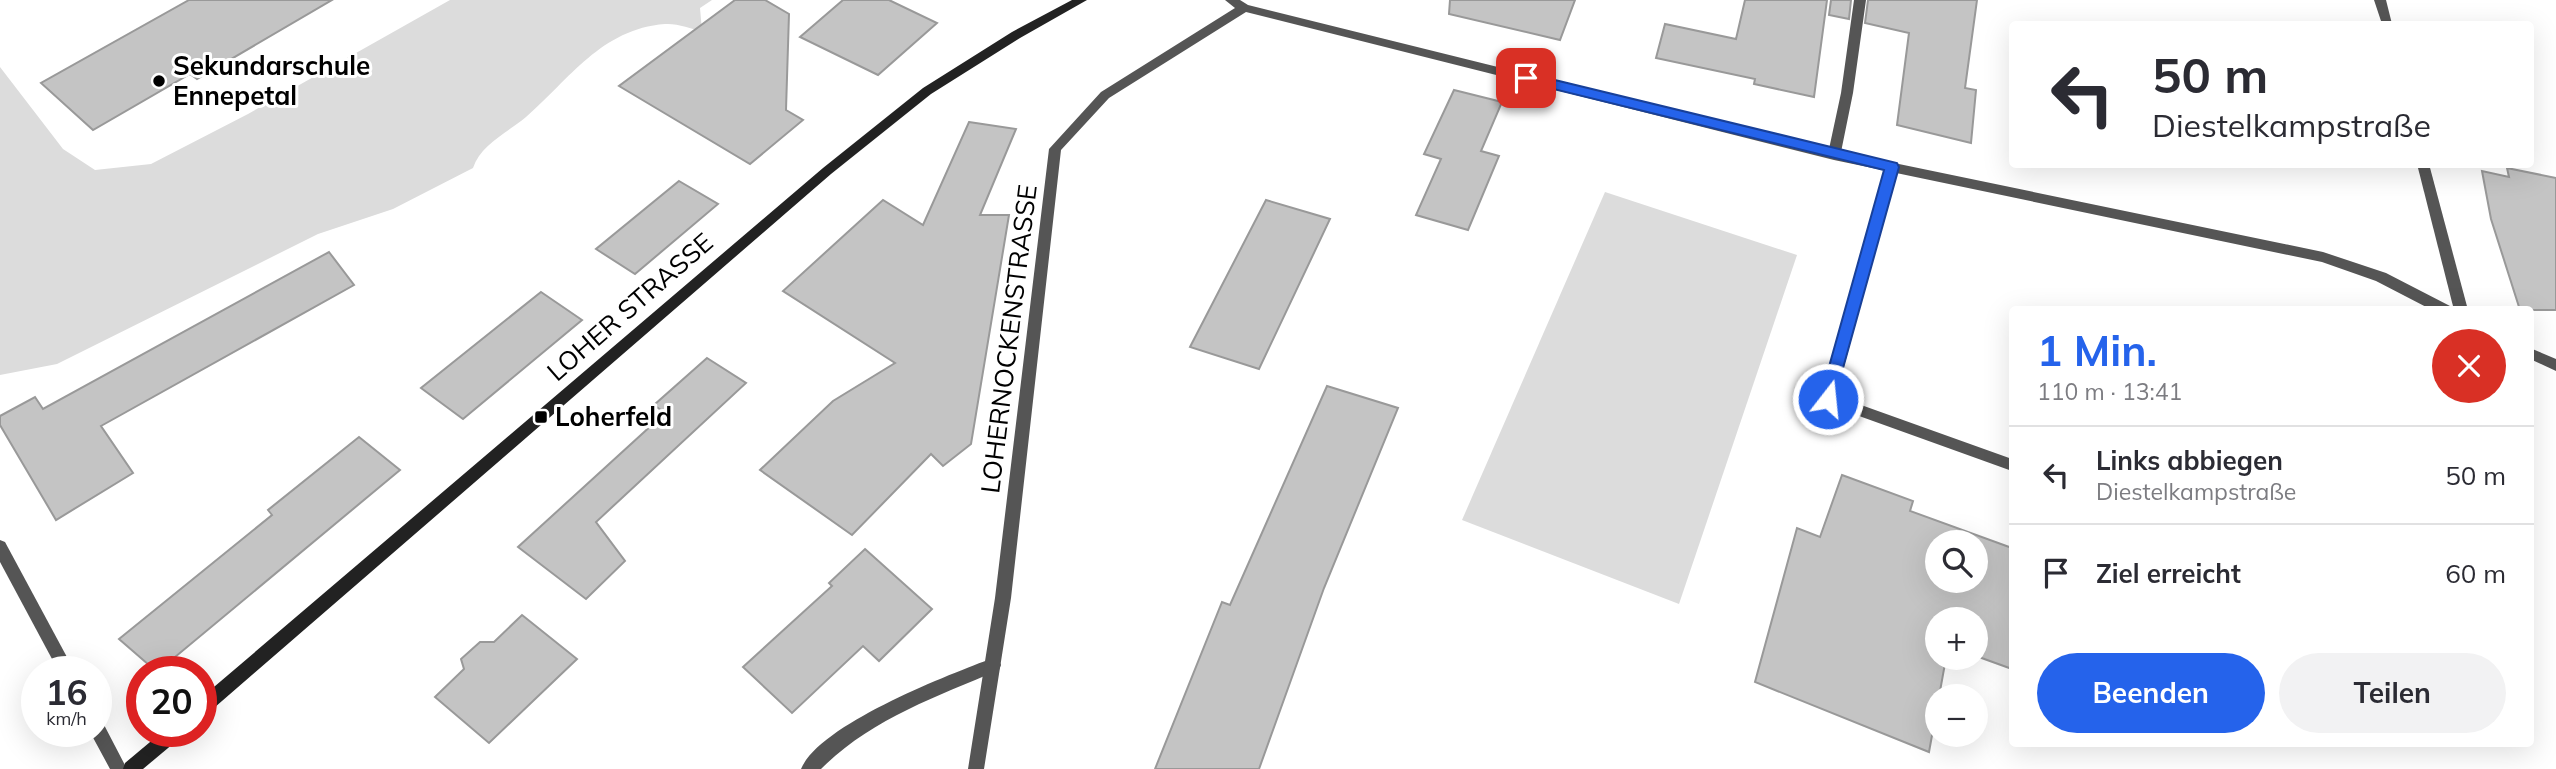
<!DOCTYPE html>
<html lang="de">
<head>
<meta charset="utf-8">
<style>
  :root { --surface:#fff; --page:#f2f2f3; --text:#2b2b33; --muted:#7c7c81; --line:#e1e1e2; --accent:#2563eb }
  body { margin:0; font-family:Mulish,sans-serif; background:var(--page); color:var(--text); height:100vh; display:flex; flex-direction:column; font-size:26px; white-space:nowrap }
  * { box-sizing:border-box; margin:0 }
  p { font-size:23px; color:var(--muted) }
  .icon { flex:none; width:38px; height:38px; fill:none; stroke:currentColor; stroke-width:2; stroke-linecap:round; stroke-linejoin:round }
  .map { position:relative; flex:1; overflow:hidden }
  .panel { position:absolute; left:2009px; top:306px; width:525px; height:441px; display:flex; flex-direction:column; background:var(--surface); border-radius:7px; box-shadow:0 7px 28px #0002 }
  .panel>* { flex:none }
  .guide { position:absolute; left:2009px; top:21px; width:525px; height:147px; border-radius:7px; box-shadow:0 7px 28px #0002; background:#fff; color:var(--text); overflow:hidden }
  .tools { position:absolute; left:1925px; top:530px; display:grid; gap:14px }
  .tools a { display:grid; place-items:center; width:63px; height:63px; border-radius:50%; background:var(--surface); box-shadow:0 7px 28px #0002; font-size:35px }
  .speed { position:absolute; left:21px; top:656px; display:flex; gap:14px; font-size:35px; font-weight:700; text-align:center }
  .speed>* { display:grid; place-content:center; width:91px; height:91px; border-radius:50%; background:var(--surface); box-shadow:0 7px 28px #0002; line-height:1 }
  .speed small { font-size:18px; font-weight:400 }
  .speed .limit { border:10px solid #d22; background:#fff; color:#111 }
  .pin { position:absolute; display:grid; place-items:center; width:60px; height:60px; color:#fff; margin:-30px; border-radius:14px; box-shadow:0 4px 10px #0006 }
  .me { position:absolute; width:77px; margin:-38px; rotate:16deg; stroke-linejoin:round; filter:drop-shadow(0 0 5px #0008) }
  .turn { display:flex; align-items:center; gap:24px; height:147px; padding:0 28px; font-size:32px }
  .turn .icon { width:91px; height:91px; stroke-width:2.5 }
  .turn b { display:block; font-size:49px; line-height:60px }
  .round { display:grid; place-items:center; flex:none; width:74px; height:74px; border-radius:37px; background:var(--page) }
  .head { display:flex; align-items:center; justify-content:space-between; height:119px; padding:0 28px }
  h1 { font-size:42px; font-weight:700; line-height:52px; color:var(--accent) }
  .cta { display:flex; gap:14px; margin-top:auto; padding:14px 28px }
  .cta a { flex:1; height:80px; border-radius:42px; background:var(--accent); color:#fff; font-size:28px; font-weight:700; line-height:80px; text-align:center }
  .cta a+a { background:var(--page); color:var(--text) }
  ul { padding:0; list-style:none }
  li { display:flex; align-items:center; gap:21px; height:98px; padding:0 28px; border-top:2px solid var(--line) }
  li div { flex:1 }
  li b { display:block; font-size:26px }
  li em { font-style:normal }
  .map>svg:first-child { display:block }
  .green { fill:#dcdcdc }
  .building { fill:#c4c4c4; stroke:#999; stroke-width:2; fill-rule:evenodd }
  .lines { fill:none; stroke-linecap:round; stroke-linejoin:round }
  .lane { fill:#555; fill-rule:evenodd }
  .street { fill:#555; fill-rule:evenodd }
  .secondary { fill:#222; fill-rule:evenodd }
  .route { fill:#2563eb; stroke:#184099; stroke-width:2 }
  .poi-dot { fill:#000; stroke:#fff; stroke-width:2.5 }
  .labels { text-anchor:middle; stroke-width:6; stroke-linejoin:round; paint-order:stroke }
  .poi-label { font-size:26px; font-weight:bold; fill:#000; stroke:#fff; text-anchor:start }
  .street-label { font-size:26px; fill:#000; stroke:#fff }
</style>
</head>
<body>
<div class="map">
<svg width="2556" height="769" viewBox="0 0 2556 769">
  <rect width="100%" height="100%" fill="#fff"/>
  <!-- green -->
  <g class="green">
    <path d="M450 0H712L700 8 702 31C691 29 677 23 665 24 601 29 570 79 526 117 507 133 481 144 473 168L393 209 318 234 57 364 0 375V67L63 149 95 170 151 164 248 114Z"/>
    <path d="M1605 192 1797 255 1679 604 1462 520Z"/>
  </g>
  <!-- building -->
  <g class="building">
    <path d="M189 0H332L197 79 190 74 93 130 41 83Z"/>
    <path d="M735 0H765L789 14 786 110 803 120 750 164 619 86Z"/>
    <path d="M843 0H889L937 23 878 75 800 37Z"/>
    <path d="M1450 0H1575L1560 40 1449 14Z"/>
    <path d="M1745 0H1827L1814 97 1754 84 1755 79 1656 58 1665 24 1736 39Z"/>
    <path d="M1831 0H1851L1849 19 1829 15Z"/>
    <path d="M1868 0H1977L1965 88 1976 90 1971 143 1897 125 1909 33 1865 23Z"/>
    <path d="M1454 90 1502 102 1481 151 1499 156 1468 230 1416 215 1441 159 1424 154Z"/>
    <path d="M969 122 1016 129 980 215H1009L971 444 943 466 931 454 852 535 760 470 833 401 895 363 783 291 883 200 923 225Z"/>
    <path d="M2507 168 2556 178V310H2520L2491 219 2482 171 2509 177Z"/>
    <path d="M679 181 718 204 635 274 596 249Z"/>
    <path d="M1266 200 1330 219 1259 369 1190 347Z"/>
    <path d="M329 252 354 285 101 426 133 473 56 520 0 425V416L35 397 43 409Z"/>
    <path d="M541 292 582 320 463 419 421 388Z"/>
    <path d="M707 358 746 383 596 522 625 561 586 599 518 547 665 413 654 405Z"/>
    <path d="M1327 386 1398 408 1324 588 1259 769H1155L1222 602 1230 605Z"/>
    <path d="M359 437 400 470 157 672 119 639 272 515 268 510Z"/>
    <path d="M1842 475 1913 501 1910 511 2012 548V669L1976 656V620H1937V658H1946L1929 752 1755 682 1797 528 1820 537ZM1937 542H1976V581H1937Z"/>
    <path d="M865 549 932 609 879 661 863 646 792 713 743 667 832 586 829 583Z"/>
    <path d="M522 615 577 659 489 743 435 697 464 669 461 659 480 642H494Z"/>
  </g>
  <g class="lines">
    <!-- lane -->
    <g class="lane">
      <path d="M1892 162 1898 167 1836 396 2012 459V471L1823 403 1821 399 1886 167Z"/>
      <path d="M993 658 999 660 1001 665 999 670C935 697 870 720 821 769H801C820 724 948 675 993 658Z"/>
    </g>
    <!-- street -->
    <g class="street">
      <path d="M1225 0H1240L1248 5 1829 149 1841 93 1854 0H1866L1853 93 1841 152 2323 252 2386 273 2450 306 2452 310H2432L2376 281 2322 262 1834 160 1246 12 1109 98 1061 150 1011 598 984 769H968L995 598 1049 149 1101 92 1235 8Z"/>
      <path d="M2374 0H2386L2392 24H2382Z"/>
      <path d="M2417 164H2429L2468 310H2454Z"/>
      <path d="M2530 348 2556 359V371L2530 359Z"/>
      <path d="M0 540 5 542 75 672H59L0 562Z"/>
      <path d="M96 719 102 721 127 769H110L90 732H96Z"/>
    </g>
    <!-- secondary -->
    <g class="secondary">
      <path d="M1072 0H1087L1020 38 931 94 831 174 207 714 201 717V698L823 168 923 88 1012 32Z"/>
      <path d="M162 732H182L180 738 143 769H123L125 763Z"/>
    </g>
  </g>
  <!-- route -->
  <path class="route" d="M1526 73 1897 163 1899 167 1833 404 1828 406 1820 399 1884 170 1521 81 1519 78Z"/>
  <!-- markers -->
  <g class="poi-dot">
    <circle cx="159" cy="81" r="7"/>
    <rect x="534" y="410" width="14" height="14" rx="3.5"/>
  </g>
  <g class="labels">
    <!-- poi labels -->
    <g class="poi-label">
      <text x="173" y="75">Sekundarschule<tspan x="173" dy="30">Ennepetal</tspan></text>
      <text x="555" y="426">Loherfeld</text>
    </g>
    <!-- street labels -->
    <g class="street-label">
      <text transform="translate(630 307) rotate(-41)" y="9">LOHER STRASSE</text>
      <text transform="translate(1009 339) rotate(-83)" y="9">LOHERNOCKENSTRASSE</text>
    </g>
  </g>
</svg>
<div class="tools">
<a><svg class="icon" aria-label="search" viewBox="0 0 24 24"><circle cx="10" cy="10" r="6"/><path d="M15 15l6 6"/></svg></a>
<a>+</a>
<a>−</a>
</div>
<div class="speed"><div>16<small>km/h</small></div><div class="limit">20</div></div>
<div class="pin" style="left:1526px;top:78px;background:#d93025"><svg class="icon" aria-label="arrive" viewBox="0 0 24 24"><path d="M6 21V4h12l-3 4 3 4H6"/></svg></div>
<svg class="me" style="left:1828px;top:399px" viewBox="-20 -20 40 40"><circle r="17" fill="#2563eb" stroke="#fff" stroke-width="3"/><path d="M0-11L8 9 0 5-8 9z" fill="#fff"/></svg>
<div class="guide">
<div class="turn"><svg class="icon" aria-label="left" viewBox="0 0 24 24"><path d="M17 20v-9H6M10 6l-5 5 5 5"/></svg><div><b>50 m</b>Diestelkampstraße</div></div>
</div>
<section class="panel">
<div class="head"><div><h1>1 Min.</h1><p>110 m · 13:41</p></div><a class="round" style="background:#d93025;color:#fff"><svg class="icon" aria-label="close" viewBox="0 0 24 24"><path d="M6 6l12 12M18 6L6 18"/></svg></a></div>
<ul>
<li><svg class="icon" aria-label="left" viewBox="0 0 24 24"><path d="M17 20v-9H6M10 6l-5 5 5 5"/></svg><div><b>Links abbiegen</b><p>Diestelkampstraße</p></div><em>50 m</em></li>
<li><svg class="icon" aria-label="arrive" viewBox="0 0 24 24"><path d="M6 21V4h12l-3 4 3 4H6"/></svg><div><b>Ziel erreicht</b></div><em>60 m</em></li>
</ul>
<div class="cta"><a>Beenden</a><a>Teilen</a></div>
</section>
</div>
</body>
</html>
